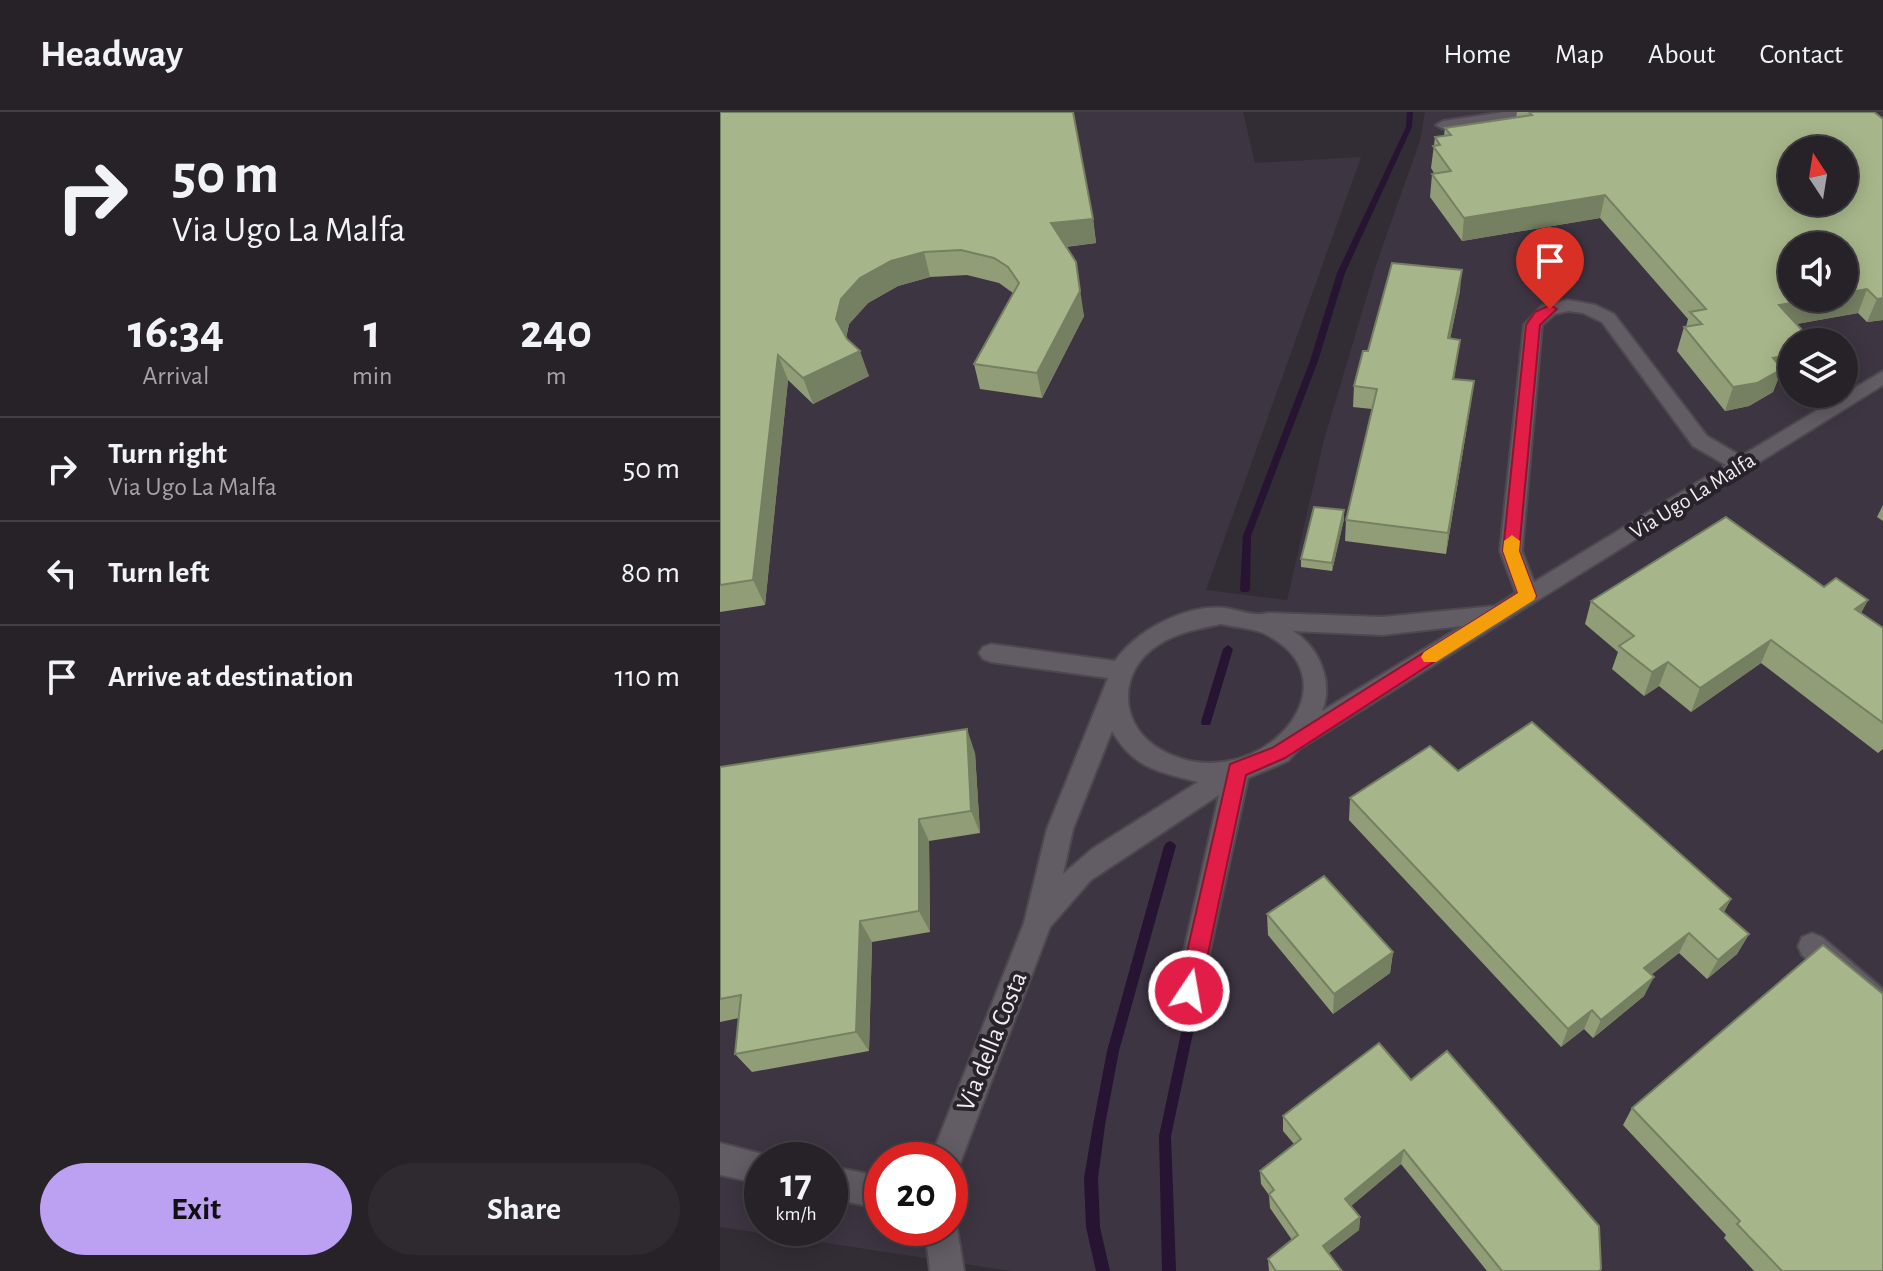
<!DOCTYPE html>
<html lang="en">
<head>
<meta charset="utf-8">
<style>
  :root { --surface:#262228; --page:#2e2a30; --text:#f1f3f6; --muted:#a4a4a8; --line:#423f45; --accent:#bca0f2 }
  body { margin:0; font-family:"Alegreya Sans",sans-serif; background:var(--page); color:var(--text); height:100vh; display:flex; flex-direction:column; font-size:30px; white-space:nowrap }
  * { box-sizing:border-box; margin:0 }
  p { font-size:26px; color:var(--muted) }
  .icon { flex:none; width:44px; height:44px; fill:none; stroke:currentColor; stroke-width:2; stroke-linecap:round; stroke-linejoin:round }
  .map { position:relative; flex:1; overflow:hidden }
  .drawer { display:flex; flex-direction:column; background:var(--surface); width:720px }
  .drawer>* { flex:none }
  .top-card { background:#262228; color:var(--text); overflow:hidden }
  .needle { width:52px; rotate:348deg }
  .tools { position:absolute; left:1058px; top:24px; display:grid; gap:16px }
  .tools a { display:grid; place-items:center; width:80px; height:80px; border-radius:50%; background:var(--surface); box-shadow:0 4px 20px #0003,0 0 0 2px var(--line); font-size:40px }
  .speed { position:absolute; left:24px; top:1030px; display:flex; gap:16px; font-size:40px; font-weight:700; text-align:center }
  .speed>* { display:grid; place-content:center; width:104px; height:104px; border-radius:50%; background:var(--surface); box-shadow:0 4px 20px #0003,0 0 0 2px var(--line); line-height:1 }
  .speed small { font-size:20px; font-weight:400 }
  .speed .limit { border:12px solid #d22; background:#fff; color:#111 }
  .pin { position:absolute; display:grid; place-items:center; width:68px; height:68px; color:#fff; margin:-82px -34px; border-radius:50% 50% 50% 0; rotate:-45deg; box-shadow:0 0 8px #0007 }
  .pin .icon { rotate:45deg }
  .me { position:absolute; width:88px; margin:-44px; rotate:12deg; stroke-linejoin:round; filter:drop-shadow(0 0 6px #0008) }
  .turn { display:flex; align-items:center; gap:28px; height:168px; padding:0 40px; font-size:36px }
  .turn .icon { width:104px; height:104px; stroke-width:2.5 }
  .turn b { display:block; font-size:56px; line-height:68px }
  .eta { display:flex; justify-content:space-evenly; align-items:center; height:136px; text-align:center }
  .eta b { font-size:48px; font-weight:600; line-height:56px }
  .primary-button { display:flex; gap:16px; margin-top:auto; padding:16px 40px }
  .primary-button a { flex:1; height:92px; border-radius:48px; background:var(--accent); color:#111; font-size:32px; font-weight:600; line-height:92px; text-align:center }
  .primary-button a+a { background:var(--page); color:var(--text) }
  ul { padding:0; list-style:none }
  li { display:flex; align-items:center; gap:24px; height:104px; padding:0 40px; border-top:2px solid var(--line) }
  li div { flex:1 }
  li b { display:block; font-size:30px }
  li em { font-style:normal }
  header { display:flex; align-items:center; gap:48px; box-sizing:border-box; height:112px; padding:0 40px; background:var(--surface); border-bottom:2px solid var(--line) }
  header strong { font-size:38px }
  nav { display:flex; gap:44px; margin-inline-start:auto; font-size:28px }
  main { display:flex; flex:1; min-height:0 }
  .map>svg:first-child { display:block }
  .built { fill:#3e3543; fill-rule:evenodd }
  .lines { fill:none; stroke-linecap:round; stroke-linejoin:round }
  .stream { fill:#271332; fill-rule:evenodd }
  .minor-casing { stroke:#4d494f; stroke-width:4 }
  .minor { fill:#625c65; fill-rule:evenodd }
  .wall { fill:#909d77 }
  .shaded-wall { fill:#757f61 }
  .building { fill:#a7b68a; stroke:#757f61; stroke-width:2; fill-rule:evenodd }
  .route { fill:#e11d48; stroke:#92132f; stroke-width:2 }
  .slow { fill:#f59e0b }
  .labels { text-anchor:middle; stroke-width:8; stroke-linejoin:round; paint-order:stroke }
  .street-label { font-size:22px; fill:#f0ecf2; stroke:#28232b }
  .near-street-label { font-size:26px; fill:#f0ecf2; stroke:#28232b }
</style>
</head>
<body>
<header>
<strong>Headway</strong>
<nav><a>Home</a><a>Map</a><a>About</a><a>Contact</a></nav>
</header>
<main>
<section class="drawer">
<div class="top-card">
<div class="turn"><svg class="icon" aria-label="right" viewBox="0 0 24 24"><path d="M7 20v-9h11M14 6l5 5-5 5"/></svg><div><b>50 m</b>Via Ugo La Malfa</div></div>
</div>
<div class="eta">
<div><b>16:34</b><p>Arrival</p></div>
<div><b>1</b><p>min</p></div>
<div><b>240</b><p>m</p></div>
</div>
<ul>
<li><svg class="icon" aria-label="right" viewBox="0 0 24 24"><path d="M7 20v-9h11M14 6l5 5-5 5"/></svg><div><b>Turn right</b><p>Via Ugo La Malfa</p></div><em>50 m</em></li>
<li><svg class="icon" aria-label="left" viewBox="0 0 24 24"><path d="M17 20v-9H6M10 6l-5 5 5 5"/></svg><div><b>Turn left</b></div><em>80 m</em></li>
<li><svg class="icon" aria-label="arrive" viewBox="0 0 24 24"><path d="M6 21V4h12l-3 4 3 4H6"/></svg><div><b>Arrive at destination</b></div><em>110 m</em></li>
</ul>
<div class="primary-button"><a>Exit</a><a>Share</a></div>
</section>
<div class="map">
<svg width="1163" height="1159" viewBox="0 0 1163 1159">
  <rect width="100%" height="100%" fill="#322d35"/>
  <!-- built -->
  <path class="built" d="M0 0H523L535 51 641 45 486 478 567 488 604 328 657 150 700 29 705 0H1163V1159H291L0 1115ZM1072 38H1124V90H1072ZM1072 134H1124V186H1072ZM1072 230H1124V282H1072ZM42 1048H110V1116H42ZM162 1048H230V1116H162Z"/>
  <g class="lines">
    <!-- stream -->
    <g class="stream">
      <path d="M687 0H693L692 15 625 161 598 249 531 424 530 478 528 480H522L520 478 523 424 590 249 617 161 686 15Z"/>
      <path d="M508 533 513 537 491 610 490 613H482L481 610 503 537Z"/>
      <path d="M450 729 454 731 456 734 399 939 385 1013 378 1066 380 1115 390 1159H376L366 1115 364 1066 373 1013 387 939 444 734 446 731Z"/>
      <path d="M476 873 480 875 482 879 451 1024 456 1159H442L439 1024 470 879 472 875Z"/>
    </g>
    <defs>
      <g id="minor">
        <path d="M784 0H822L815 4 723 17 716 13 723 9Z"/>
        <path d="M848 188 875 193 894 202 987 324 1021 344 1163 259V273L579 637 568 649 528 666 479 888 469 892 459 888 455 879 499 683 371 768 330 815 237 1059 230 1062V1048H210L304 811 327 717 388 566 271 550 263 547 259 541 263 535 271 532 395 549C417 518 466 492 505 496 519 498 534 505 548 501L662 505 775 494 796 481 780 439 804 213 822 194ZM848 199 863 201 882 210 973 334 1006 353 814 470 802 439 822 213 835 202ZM501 512C514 515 531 516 543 521 648 571 528 696 435 634 398 609 399 558 438 533 458 520 478 517 501 512ZM742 514 602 599C614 570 599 535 573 519L662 523ZM392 619C413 656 439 660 478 670L372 737 343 762 353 717Z"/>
        <path d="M1092 821 1102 825 1163 877V909L1153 905 1082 843 1078 834 1082 825Z"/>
        <path d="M0 1031 53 1045 55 1048H42V1072L0 1063Z"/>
        <path d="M110 1054 162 1065V1097L110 1086Z"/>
        <path d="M230 1103 237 1116 244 1159H210L205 1116H230Z"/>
      </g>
    </defs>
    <!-- minor casing -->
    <use href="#minor" class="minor-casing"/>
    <!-- minor -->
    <use href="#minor" class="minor"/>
  </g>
  <!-- wall -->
  <g class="wall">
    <path d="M0 0 373 107 376 131 346 135 364 204 322 286 260 277 254 252 293 181 279 171 247 163 210 165 178 174 148 191 129 212 126 226 149 264 93 292 68 268 45 493 0 500Z"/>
    <path d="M797 0H1154L1163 208 1147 210 1138 201 1076 212 1072 230V265L1058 267 1053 280 1029 294 1005 299 957 239 964 215H966L968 207 880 106 742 129 710 85 712 62 714 61 711 56 715 25 724 24 725 16 796 6Z"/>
    <path d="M740 179 730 227 740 228 734 267 751 290 726 442 625 429 626 408 652 297 633 295 634 274 648 239Z"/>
    <path d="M1163 393V409L1157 405Z"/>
    <path d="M624 398V407L612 459 581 455V447Z"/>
    <path d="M1104 475 1148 488 1141 501 1163 516V637L1158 641 1041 551 971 600 939 574 924 584 892 557 898 540 865 512 871 489Z"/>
    <path d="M255 641 260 721 209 729 210 820 152 830 149 939 32 960 15 942 19 906 0 910V655Z"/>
    <path d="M738 659 1011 787 1004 800 1029 822 1017 842 987 867 959 841 931 863 924 884 873 926 864 917 841 935 629 708 630 686Z"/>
    <path d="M547 802 673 840 670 861 613 902 548 823Z"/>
    <path d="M691 968 879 1159H767L681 1052 631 1094 640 1105 639 1118 609 1141 622 1159H549L548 1147 572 1128 550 1096 549 1083 541 1072 540 1059 574 1032 563 1019V1004Z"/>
    <path d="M912 996 1163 1159H1034L1004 1126 1006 1123 903 1013Z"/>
  </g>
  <!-- shaded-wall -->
  <g class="shaded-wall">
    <path d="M885 83 880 106 742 129 744 106Z"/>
    <path d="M373 107 376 131 335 136 331 111Z"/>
    <path d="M204 140 210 165 178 174 148 191 129 212 125 232 116 207 121 187 140 166 171 149Z"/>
    <path d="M356 150 364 204 322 286 317 261Z"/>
    <path d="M742 158 740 179 726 247 728 226Z"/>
    <path d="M1147 177 1138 201 1050 217 1059 193 1099 186H1124V181Z"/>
    <path d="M1163 186V208L1147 210 1157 187Z"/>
    <path d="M140 239 149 264 93 292 83 266Z"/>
    <path d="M1072 242V265L1058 267 1053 280 1029 294 1005 299 1013 275 1053 246Z"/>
    <path d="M58 243 68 268 45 493 33 468Z"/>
    <path d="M754 269 751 290 726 442 728 421Z"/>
    <path d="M624 398V407L612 459V451Z"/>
    <path d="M1148 488 1135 511V497Z"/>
    <path d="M1051 528 1041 551 971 600 980 576Z"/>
    <path d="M948 550 939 574 924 584 932 560Z"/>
    <path d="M247 617 255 641 260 721 251 699Z"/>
    <path d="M199 707 209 729 210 820 199 799Z"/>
    <path d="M1011 787 1000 807V797Z"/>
    <path d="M140 809 152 830 149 939 136 920Z"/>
    <path d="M969 821 959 841 915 875 924 856Z"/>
    <path d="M1029 822 1017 842 987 867 998 848Z"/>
    <path d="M673 840 670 861 613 902 614 882Z"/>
    <path d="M934 865 924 884 873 926 881 908Z"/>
    <path d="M872 898 864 917 841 935 848 917Z"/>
    <path d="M684 1038 681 1052 624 1100 625 1087Z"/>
    <path d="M640 1105 639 1118 602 1146 603 1134Z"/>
  </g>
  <!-- building -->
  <g class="building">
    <path d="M0 0H353L373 107 331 111 356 150 360 179 317 261 254 252 299 171 288 155 274 146 241 138 204 140 171 149 140 166 121 187 116 207 127 227 140 239 83 266 58 243 33 468 0 473Z"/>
    <path d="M809 0H1154L1163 7V186L1157 187 1147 177 1124 181V134H1072V186H1099L1059 193 1093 230H1072V242L1053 246 1062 257 1037 271 1013 275 964 215 982 212 970 200 986 197 885 83 744 106 712 62 731 59 713 34 720 33 715 25 731 23 725 16 812 3ZM1072 38H1124V90H1072Z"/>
    <path d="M672 151 742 158 728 226 740 228 733 267 754 269 728 421 626 408 657 277 634 274 643 239H648Z"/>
    <path d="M594 395 624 398 612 451 581 447Z"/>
    <path d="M1006 405 1104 475 1116 466 1148 488 1135 497 1163 516V611L1051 528 980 576 948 550 932 560 899 534 914 524 871 489Z"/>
    <path d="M812 610 1011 787 1000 797 1029 822 998 848 969 821 924 856 934 865 881 908 872 898 848 917 630 686 710 634 738 659Z"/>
    <path d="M247 617 251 699 199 707V799L140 809 136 920 15 942 21 883 0 887V655Z"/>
    <path d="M604 764 673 840 614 882 547 802Z"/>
    <path d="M1103 833 1163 882V1159H1062L1017 1112 1020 1109 912 996Z"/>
    <path d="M659 931 691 968 727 939 879 1114 881 1157 879 1159H782L684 1038 625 1087 640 1105 603 1134 622 1159H556L548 1147 578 1123 549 1082 554 1078 540 1059 581 1027 563 1004Z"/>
  </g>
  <!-- route -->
  <path class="route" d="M830 193 837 197 820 213 799 439 816 484 565 646 526 663 480 879 477 887 469 890 461 887 458 879 510 652 552 636 798 481 783 439 806 213 815 200Z"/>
  <!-- slow -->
  <path class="slow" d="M792 423 800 429 799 439 816 484 814 488 716 550H704L701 545 704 540 798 481 783 439 784 429Z"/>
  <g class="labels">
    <!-- street labels -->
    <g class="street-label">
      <text transform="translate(972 383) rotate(-32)" y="8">Via Ugo La Malfa</text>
    </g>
    <!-- near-street labels -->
    <g class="near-street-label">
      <text transform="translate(271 929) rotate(-68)" y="9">Via della Costa</text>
    </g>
  </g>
</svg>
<div class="tools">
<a><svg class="needle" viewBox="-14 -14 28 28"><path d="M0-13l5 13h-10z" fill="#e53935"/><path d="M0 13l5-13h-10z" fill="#a4a4a8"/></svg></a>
<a><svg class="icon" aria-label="sound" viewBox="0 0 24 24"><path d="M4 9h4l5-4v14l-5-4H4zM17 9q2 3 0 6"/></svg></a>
<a><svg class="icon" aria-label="layers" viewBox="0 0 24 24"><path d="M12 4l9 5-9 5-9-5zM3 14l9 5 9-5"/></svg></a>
</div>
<div class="speed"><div>17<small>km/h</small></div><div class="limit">20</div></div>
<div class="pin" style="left:830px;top:197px;background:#d93025"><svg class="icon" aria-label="arrive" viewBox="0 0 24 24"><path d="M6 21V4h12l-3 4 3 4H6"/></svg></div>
<svg class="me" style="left:469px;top:879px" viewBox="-20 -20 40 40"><circle r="17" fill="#e11d48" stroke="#fff" stroke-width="3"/><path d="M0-11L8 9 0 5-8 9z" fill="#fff"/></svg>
</div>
</main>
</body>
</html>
